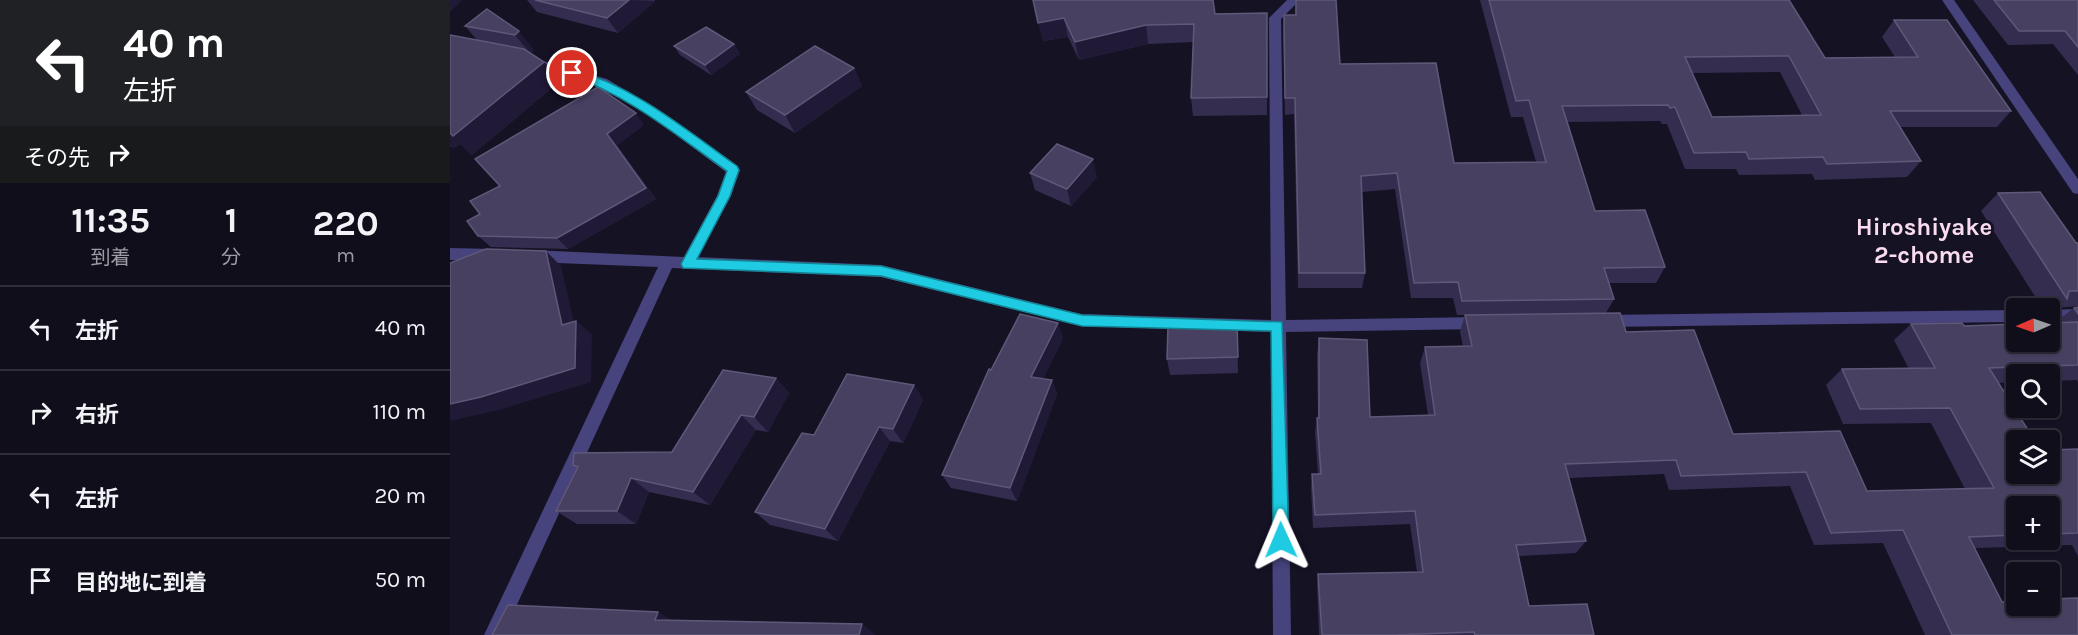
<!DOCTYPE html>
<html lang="ja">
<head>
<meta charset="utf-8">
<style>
  :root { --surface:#100e1b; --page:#191724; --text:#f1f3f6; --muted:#9c9ca3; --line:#302e3a }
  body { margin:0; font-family:Karla,"Noto Sans JP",sans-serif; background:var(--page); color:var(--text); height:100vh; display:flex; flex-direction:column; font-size:22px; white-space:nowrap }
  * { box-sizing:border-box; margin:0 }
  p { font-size:20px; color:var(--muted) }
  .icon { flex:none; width:33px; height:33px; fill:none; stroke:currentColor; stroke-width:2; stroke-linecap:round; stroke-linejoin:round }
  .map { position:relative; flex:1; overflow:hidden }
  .side { display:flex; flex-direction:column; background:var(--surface); width:450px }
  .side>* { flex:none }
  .guide { background:#202124; color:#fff; overflow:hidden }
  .needle { width:39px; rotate:268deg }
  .buttons { position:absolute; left:1556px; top:298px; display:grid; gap:12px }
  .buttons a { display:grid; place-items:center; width:54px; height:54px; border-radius:6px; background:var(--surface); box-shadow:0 2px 4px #0004,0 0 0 2px var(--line); font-size:30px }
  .pin { position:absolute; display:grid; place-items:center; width:51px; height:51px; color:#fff; margin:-26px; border:3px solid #fff; border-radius:50%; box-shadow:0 2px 6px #0007 }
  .me { position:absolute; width:66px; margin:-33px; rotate:359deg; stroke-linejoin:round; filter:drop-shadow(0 0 4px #0008) }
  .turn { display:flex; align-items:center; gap:21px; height:126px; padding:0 24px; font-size:27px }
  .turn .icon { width:78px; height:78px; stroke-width:2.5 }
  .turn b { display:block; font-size:42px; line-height:51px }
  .then { display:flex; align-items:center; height:57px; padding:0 24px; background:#0003; gap:12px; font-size:22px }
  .eta { display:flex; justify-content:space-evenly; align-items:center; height:102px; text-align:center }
  .eta b { font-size:36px; font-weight:700; line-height:42px }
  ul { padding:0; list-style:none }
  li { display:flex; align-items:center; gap:18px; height:84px; padding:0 24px; border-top:2px solid var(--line) }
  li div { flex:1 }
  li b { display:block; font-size:22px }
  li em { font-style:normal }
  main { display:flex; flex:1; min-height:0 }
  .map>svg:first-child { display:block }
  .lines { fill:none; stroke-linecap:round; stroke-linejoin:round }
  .minor { fill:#46437d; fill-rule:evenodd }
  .wall { fill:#352d4f; fill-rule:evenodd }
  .shaded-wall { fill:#201a36 }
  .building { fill:#474061; stroke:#5f5879; stroke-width:1.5; fill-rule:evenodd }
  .route { fill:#1ecbe2; stroke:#148493; stroke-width:1.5 }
  .labels { text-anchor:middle; stroke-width:6; stroke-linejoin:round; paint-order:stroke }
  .neighbourhood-label { font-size:24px; font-weight:bold; fill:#fadbef; stroke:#151224 }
</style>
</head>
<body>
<main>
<section class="side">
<div class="guide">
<div class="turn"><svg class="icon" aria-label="left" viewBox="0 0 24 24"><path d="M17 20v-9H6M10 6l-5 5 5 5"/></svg><div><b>40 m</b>左折</div></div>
<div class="then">その先<svg class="icon" aria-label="right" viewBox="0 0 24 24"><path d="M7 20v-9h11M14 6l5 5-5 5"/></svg></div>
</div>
<div class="eta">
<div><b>11:35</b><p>到着</p></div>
<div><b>1</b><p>分</p></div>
<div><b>220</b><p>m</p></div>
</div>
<ul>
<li><svg class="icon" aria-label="left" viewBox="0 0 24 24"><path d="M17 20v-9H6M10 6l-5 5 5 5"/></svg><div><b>左折</b></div><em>40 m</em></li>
<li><svg class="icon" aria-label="right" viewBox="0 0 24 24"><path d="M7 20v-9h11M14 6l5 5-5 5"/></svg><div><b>右折</b></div><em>110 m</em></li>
<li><svg class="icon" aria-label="left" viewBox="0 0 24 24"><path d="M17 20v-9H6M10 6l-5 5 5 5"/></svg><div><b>左折</b></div><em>20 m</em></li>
<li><svg class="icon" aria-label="arrive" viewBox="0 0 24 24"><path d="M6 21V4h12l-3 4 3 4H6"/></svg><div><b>目的地に到着</b></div><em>50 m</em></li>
</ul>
</section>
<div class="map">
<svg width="1628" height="635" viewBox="0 0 1628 635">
  <rect width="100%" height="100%" fill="#151224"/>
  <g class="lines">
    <!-- minor -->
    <g class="minor">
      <path d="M837 0H850L831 19 836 320 1032 317 1037 319 1040 323 1037 327 1032 329 836 332 841 635H823L821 332 631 326 431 277 222 268 53 635H34L208 267 82 262 75 256 82 250 234 257 267 196 276 172 206 120 149 85 75 64V58L79 57 157 79 214 114 288 167 290 170 281 196 248 257 431 265 631 314 821 320 819 18Z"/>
      <path d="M1492 0H1504L1628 179V194L1623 193Z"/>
      <path d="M0 248 43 249 50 255 43 261 0 260Z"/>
      <path d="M1628 309V321L1599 322V310Z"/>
      <path d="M1566 310V322L1152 327 1147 325 1144 321 1147 317 1152 315Z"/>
    </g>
  </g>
  <!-- wall -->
  <g class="wall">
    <path d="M77 0H205V1L168 33 87 12Z"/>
    <path d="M583 0 765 14 817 13V115L743 116 741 98 743 42 698 44 629 60 618 37 593 41Z"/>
    <path d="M846 0 890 64 1004 163 1086 162 1073 117H1061L1030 0H1339L1375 58 1445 57 1432 37 1444 20 1561 111 1547 127H1450L1471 161 1457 177 1365 180 1362 174 1289 175 1286 169H1235L1217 124H1212L1210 121 1118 122 1145 211 1215 267 1206 283H1159L1164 299 1156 313 1007 315 1003 298H961L945 189 912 192 915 273 912 288H848L844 114 835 115 833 32 834 15H845ZM1330 72 1352 115 1262 117 1243 73Z"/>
    <path d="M1523 0H1628V75L1603 44 1558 45Z"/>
    <path d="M37 9 84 50 80 53 94 62 110 81 22 155 11 144 3 148 0 146V35L27 40 15 26Z"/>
    <path d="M284 44 290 54 261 75 230 55 224 46Z"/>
    <path d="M404 68 412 86 345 133 307 110 296 92Z"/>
    <path d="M194 125 167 145 206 199 118 249 41 247 28 236 30 214Z"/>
    <path d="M580 173 647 177 621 206 585 190Z"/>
    <path d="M1548 193 1626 243H1628V306L1607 308 1599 314V309H1593L1531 211Z"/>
    <path d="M1628 307V383L1627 380 1599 381V375H1566V382L1548 383 1566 474 1628 449V556L1622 545 1525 548 1552 602 1628 635H1475L1433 543 1364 545 1340 486 1219 490 1214 474 1119 478 1136 541 1126 553 1069 556 1079 606 1144 635H869L867 585 868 574 967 572 960 524 863 528 861 488 862 474H868L865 432 867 418H868L867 355 869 338 920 417 978 415 970 363 975 347 1013 346 1010 332 1015 315 1176 332 1283 434 1417 491 1515 489 1481 423 1393 424 1376 385 1392 369H1459L1444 340 1461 324 1514 326 1604 323 1624 308ZM1566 507H1599V540H1566Z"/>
    <path d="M787 324 788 373 720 375 717 359Z"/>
    <path d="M613 338 593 379 602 380 607 394 567 501 501 488 492 475 541 370Z"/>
    <path d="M326 378 339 393 318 432 306 430 260 505 199 492 186 524H127L106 511 127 468 123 465 222 452Z"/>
    <path d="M464 385 473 400 453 443 440 441 388 541 320 525 305 512 364 435Z"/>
  </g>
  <!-- shaded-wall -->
  <g class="shaded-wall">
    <path d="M0 0H12L0 12Z"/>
    <path d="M179 0 205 1 168 33 157 18Z"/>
    <path d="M614 18 618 37 593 41 588 23Z"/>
    <path d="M696 25 698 44 629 60 625 42Z"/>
    <path d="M69 31 84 50 80 53 65 35Z"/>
    <path d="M284 44 290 54 261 75 255 65Z"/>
    <path d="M94 62 110 81 22 155 11 144 3 148 0 145V133Z"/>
    <path d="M404 68 412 86 345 133 335 115Z"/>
    <path d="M186 113 194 125 167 145 206 199 118 249 107 238 157 134Z"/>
    <path d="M643 159 647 177 621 206 617 189Z"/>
    <path d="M96 251 111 266 126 331V321L142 334 141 382 49 410 0 421V404Z"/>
    <path d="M608 323 613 338 587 391 581 377Z"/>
    <path d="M326 378 339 393 318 432 304 417Z"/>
    <path d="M602 380 607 394 567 501 560 488Z"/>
    <path d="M464 385 473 400 453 443 443 429Z"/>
    <path d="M291 415 306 430 260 505 243 492Z"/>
    <path d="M429 427 440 441 388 541 375 529Z"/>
    <path d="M181 478 199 492 186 524 167 511Z"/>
    <path d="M208 612 231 625 205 620Z"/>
    <path d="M412 624 426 635H409Z"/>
  </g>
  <!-- building -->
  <g class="building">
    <path d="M85 0H179L157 18Z"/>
    <path d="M583 0H763L765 14 817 13V97L741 98 744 24 696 25 625 42 614 18 588 23Z"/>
    <path d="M846 0H886L890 64 986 63 1004 163 1096 162 1079 100 1066 101 1039 0H1339L1375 58 1468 57 1444 20H1497L1561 111H1440L1471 161 1377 164 1373 157 1299 159 1296 152 1244 153 1225 107 1220 108 1218 105 1112 106 1145 211 1195 210 1215 267 1154 268 1164 299 1012 301 1008 282 964 283 947 173 911 176 915 273H849L845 98H835L834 15H846ZM1339 56 1371 115 1262 117 1235 57Z"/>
    <path d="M1544 0H1628V47L1615 31H1569Z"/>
    <path d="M37 9 69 31 65 35 15 26Z"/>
    <path d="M256 27 284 44 255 65 224 46Z"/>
    <path d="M0 35 74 49 94 62 3 136 0 133Z"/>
    <path d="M365 46 404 68 335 115 296 92Z"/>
    <path d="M148 87 186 113 157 134 196 188 107 238 28 236 17 221 30 214 20 201 50 186 25 159Z"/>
    <path d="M607 144 643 159 617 189 580 173Z"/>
    <path d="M1590 192 1626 243H1628V291H1619L1617 299 1548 193Z"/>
    <path d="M36 249 96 251 112 325 126 321 125 368 31 397 0 404V263Z"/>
    <path d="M1628 307V314L1624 308Z"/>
    <path d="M1170 313 1176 332 1244 330 1283 434 1390 431 1417 491 1544 488 1500 408 1410 409 1392 369 1485 368 1461 324 1512 323 1514 326 1566 324V342H1599V323L1628 322V365L1539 368 1585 441H1566V474H1599V450L1628 449V533L1599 534V507H1566V535L1519 537 1552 602 1566 601V606H1599V599L1628 598V635H1502L1453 530 1381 533 1356 472 1231 476 1226 460 1115 464 1136 541 1066 545 1079 606 1137 604 1144 635H1025L1024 632 943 635H872L868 574 973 572 965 511 865 515 862 474H871L867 418H869V338L917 340 920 417 985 415 975 347 1022 346 1015 315Z"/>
    <path d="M570 314 608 323 581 377 602 380 560 488 492 475 539 369 541 370Z"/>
    <path d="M787 324 788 357 717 359 718 326Z"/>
    <path d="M273 370 326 378 304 417 291 415 243 492 181 478 167 511H106L128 467 123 465 124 453 222 452Z"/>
    <path d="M397 374 464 385 443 429 429 427 375 529 305 512 352 433 364 435Z"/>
    <path d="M58 605 208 612 205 620 412 624 409 635H42Z"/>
  </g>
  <!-- route -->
  <path class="route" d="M122 69C184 86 235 129 287 166L289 170 280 196 247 259 431 266 632 315 832 322 839 540 836 545 831 548 825 545 823 540 821 331 632 326 431 276 233 268 231 264 268 196 277 171C226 135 177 94 118 75L116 73Z"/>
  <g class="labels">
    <!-- neighbourhood labels -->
    <g class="neighbourhood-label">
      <text x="1474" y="235">Hiroshiyake<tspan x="1474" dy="28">2-chome</tspan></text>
    </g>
  </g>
</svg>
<div class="buttons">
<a><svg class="needle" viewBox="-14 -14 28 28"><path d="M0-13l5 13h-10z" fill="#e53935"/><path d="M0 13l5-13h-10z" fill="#9c9ca3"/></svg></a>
<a><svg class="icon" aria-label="search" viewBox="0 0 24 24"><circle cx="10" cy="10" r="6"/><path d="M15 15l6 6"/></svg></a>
<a><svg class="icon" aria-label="layers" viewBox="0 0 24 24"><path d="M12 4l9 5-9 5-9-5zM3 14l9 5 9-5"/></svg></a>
<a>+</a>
<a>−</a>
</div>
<div class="pin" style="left:122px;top:73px;background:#d93025"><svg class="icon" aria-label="arrive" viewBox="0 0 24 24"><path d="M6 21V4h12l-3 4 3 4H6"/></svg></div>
<svg class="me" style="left:831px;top:540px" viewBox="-20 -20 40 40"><path d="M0-17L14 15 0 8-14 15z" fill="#1ecbe2" stroke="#fff" stroke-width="4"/></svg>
</div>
</main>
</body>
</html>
